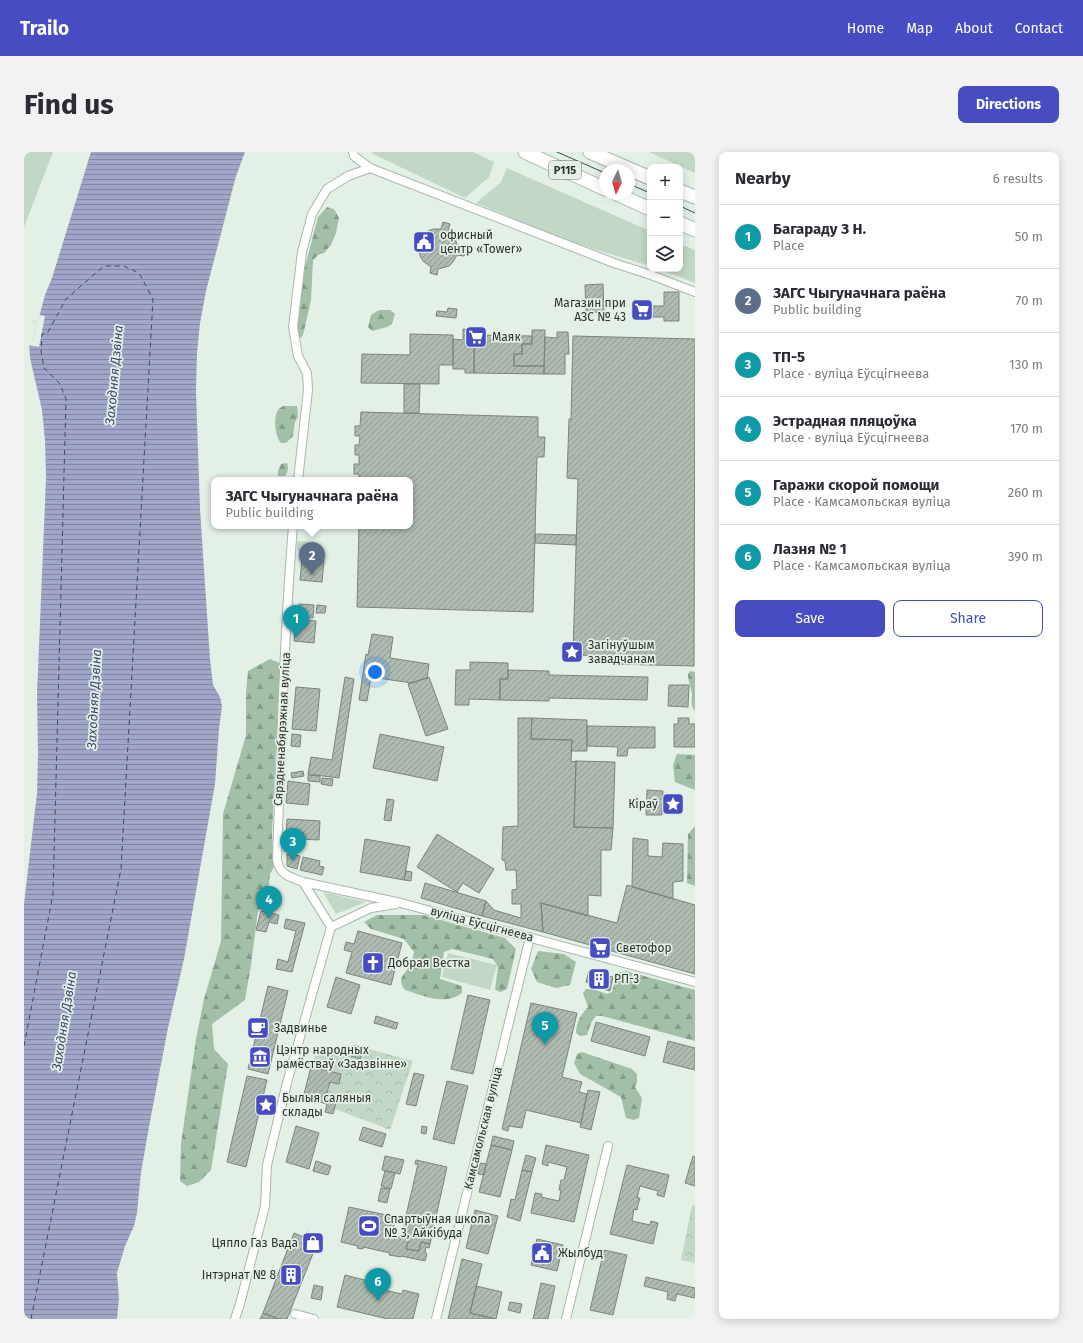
<!DOCTYPE html>
<html lang="en">
<head>
<meta charset="utf-8">
<style>
  :root { --surface:#fff; --page:#f2f2f3; --text:#2b2b33; --muted:#7c7c81; --line:#e1e1e2; --accent:#464cc1 }
  body { margin:0; font-family:"Fira Sans",sans-serif; background:var(--page); color:var(--text) }
  .controls { position:absolute; right:12px; top:12px; display:grid; overflow:hidden; border-radius:8px; box-shadow:0 2px 10px #0003 }
  .controls button { width:36px; height:36px; display:grid; place-items:center; padding:0; border:0; border-bottom:1px solid var(--line); background:var(--surface); color:var(--text); font:20px sans-serif }
  .compass { position:absolute; left:575px; top:12px; width:36px; height:36px; border-radius:50%; background:var(--surface); box-shadow:0 2px 10px #0003; rotate:185deg }
  .you { position:absolute; left:351px; top:520px; width:14px; height:14px; margin:-10px; border:3px solid #fff; border-radius:50%; background:#1a73e8; box-shadow:0 0 0 6px #1a73e833 }
  .badge { display:grid; place-items:center; width:26px; height:26px; border-radius:50%; background:var(--accent); color:#fff; font-size:13px; font-weight:700 }
  .pin { position:absolute; translate:-50% -33px; filter:drop-shadow(0 1px 2px #0008) }
  .pin::after { content:''; position:absolute; top:21px; width:14px; height:12px; background:inherit; clip-path:polygon(0 0,100% 0,50% 100%) }
  .popup { position:absolute; left:187px; top:325px; width:202px; height:52px; box-sizing:border-box; display:grid; place-content:center; border-radius:8px; background:var(--surface); filter:drop-shadow(0 1px 3px #0005); font-size:13px; white-space:nowrap; color:var(--muted) }
  .popup b { font-size:15px; color:var(--text) }
  .popup::after { content:''; position:absolute; left:50%; top:100%; margin-left:-8px; border:8px solid transparent; border-top-color:var(--surface) }
  .list { margin:0; padding:0; list-style:none }
  h2 { display:flex; justify-content:space-between; align-items:center; height:52px; margin:0; padding:0 16px; font-size:17px }
  h2 small { font-size:13px; font-weight:400; color:var(--muted) }
  .list li { display:grid; grid-template-columns:26px 1fr auto; gap:12px; align-items:center; box-sizing:border-box; height:64px; padding:0 16px; border-top:1px solid var(--line) }
  .list b { display:block; font-size:15px; white-space:nowrap }
  .list p { margin:0; font-size:13px; white-space:nowrap; color:var(--muted) }
  .list em { font-size:13px; font-style:normal; color:var(--muted) }
  .actions { display:flex; gap:8px; padding:12px 16px }
  .actions a { flex:1; padding:9px 0; border:1px solid var(--accent); border-radius:8px; text-align:center; font-size:14px; color:var(--accent) }
  .actions .main { background:var(--accent); color:#fff }
  .icon { flex:none; width:22px; height:22px; fill:none; stroke:currentColor; stroke-width:2; stroke-linecap:round; stroke-linejoin:round }
  .map { position:relative; flex:none; width:671px; height:1167px; overflow:hidden; border-radius:8px }
  header { display:flex; align-items:center; gap:24px; box-sizing:border-box; height:56px; padding:0 20px; background:var(--accent); color:#fff }
  header strong { font-size:19px }
  nav { display:flex; gap:22px; margin-inline-start:auto; font-size:14px }
  .intro { display:flex; align-items:center; justify-content:space-between; box-sizing:border-box; height:96px; padding:0 24px }
  h1 { margin:0; font-size:28px }
  .button { padding:10px 18px; border-radius:8px; background:var(--accent); color:#fff; font-size:14px; font-weight:700 }
  main { display:flex; gap:24px; padding:0 24px }
  aside { flex:1; background:var(--surface); border-radius:8px; box-shadow:0 2px 10px #0003 }
  .map>svg:first-child { display:block }
  .green { fill:#c2d8c6 }
  .forest { fill:url(#forest-firs) }
  .park { fill:url(#park-crowns) }
  .water { fill:url(#water-rules) }
  .pier { fill:#e3f0e6 }
  .lines { fill:none; stroke-linecap:round; stroke-linejoin:round }
  .ferry { stroke:#3e4674; stroke-width:1; stroke-dasharray:5 4; stroke-linecap:butt }
  .building { fill:url(#building-hatch); stroke:#7a857c }
  .street-casing { stroke:#aab6ac; stroke-width:10 }
  .primary-casing { stroke:#aab6ac; stroke-width:15 }
  .street { stroke:#fff; stroke-width:8 }
  .primary { stroke:#fff; stroke-width:13 }
  .tram { stroke:#444944; stroke-width:1 }
  .labels { text-anchor:middle; dominant-baseline:central; stroke-width:3.5; stroke-linejoin:round; paint-order:stroke }
  .shield { fill:#e3f0e6; stroke:#646b65; stroke-width:1 }
  .shield-label { font-size:11px; font-weight:bold; fill:#2e322e }
  .poi-label { font-size:12px; fill:#2e322e; stroke:#e3f0e6; text-anchor:start }
  .street-label { font-size:12px; fill:#2e322e; stroke:#e3f0e6 }
  .water-label { font-size:13px; font-style:italic; fill:#3e4674; stroke:#e3f0e6 }
</style>
</head>
<body>
<header>
<strong>Trailo</strong>
<nav><a>Home</a><a>Map</a><a>About</a><a>Contact</a></nav>
</header>
<div class="intro"><h1>Find us</h1><a class="button">Directions</a></div>
<main>
<div class="map">
<svg width="671" height="1167" viewBox="0 0 671 1167">
  <defs>
    <pattern id="forest-firs" width="22" height="20" patternUnits="userSpaceOnUse"><rect width="22" height="20" fill="#a1c0a7"/><path d="M5 1l3.5 6h-7zM16 11l3.5 6h-7z" fill="#849d88"/></pattern>
    <pattern id="park-crowns" width="20" height="18" patternUnits="userSpaceOnUse"><rect width="20" height="18" fill="#c2d8c6"/><path d="M2 6a3 3 0 1 1 6 0M12 15a3 3 0 1 1 6 0" fill="none" stroke="#a7baaa"/></pattern>
    <pattern id="water-rules" width="6" height="5" patternUnits="userSpaceOnUse"><rect width="6" height="5" fill="#9fa6c7"/><path d="M0 2.5h6" fill="none" stroke="#8288a2"/></pattern>
    <pattern id="building-hatch" width="6" height="6" patternUnits="userSpaceOnUse"><rect width="6" height="6" fill="#aebbb1"/><path d="M-1 1l2-2M0 6l6-6M5 7l2-2" fill="none" stroke="#8e9990"/></pattern>
  </defs>
  <rect width="100%" height="100%" fill="#e3f0e6"/>
  <path class="green" d="M1,0h28l-29,75v-71z
    M347,0h102l21,10 -5,15 -24,21 -92,-44z
    M625,0h46v21z
    M483,16l143,63v35l-73,-22 -101,-41 25,-21z
    M656,92l15,6v33l-36,-14h21z
    M273,389l20,2 -1,10 -19,-2z
    M299,740l43,10 -30,12z
    M424,801l49,12 -7,25 -48,-13z"/>
  <path class="forest" d="M303,55l7,2 5,9 -3,15 -5,12 -7,8 -6,2 -5,5 -2,40 -8,35 -2,3 -4,-4v-15l8,-52 13,-50z
    M355,158h11l5,4 -3,10 -5,3 -15,4 -4,-4 3,-12z
    M259,254h14l1,11 -3,5 -2,14 -7,7h-5c-6,-7 -8,-25 -3,-33 1,-1 3,-3 5,-4z
    M263,311c2,5 1,9 -2,13h-7v-5l3,-7z
    M246,507l10,4 -8,171 2,33 -4,7 -3,29 -9,8 -7,54 -6,35 -33,24 2,25 14,15 -17,106 -12,12 -12,4 -7,-5 1,-37 15,-105 8,-40 17,-58 2,-127 23,-79v-43l2,-21z
    M666,519l5,1v39c-5,-5 -3,-10 -3,-17 -1,-6 -4,-13 -4,-20z
    M653,602l18,1v35l-20,-8 -2,-17z
    M671,674v60l-8,-3 1,-49z
    M353,763h46l82,23 11,11 -9,40 -6,3 -6,-2 3,-23 -5,-8 -41,-10 -8,3 -4,27 22,7v7c-17,13 -38,3 -57,-3 -9,-13 -1,-13 5,-25 2,-4 3,-8 4,-13l-10,-13 -33,-10 -7,-7z
    M514,799l26,3 12,8 -6,23 -14,3 -19,-6 -6,-13z
    M602,819l69,19v51l-93,-25h-6l-5,7 -4,12 -6,1 -5,-3c0,-11 5,-18 12,-26l-5,-14 3,-4h7l14,5 5,-2 5,-19z
    M558,900l50,17 5,5v9l-2,4 7,11 -3,20 -5,2 -8,-2 -5,-21 -41,-23 -6,-11 3,-9z"/>
  <path class="park" d="M330,893l59,16 -23,69 -55,-21 -2,5 -8,-2 2,-8 -24,-6 14,-50 34,8z
    M668,1053l3,1v57l-14,-3z"/>
  <path class="water" d="M67,0h154l-9,24 -30,115 -6,32 -3,30 -1,38 4,118 10,150 3,26 7,12 2,9 -3,23 -4,55 -31,175 -16,69 -17,88 -10,56 -4,41 -3,13 -9,20 -8,27 2,25 -2,21h-93v-415l13,-111 1,-38 -1,-61 9,-216 -1,-37 -3,-31 -12,-52 -1,-16h4l4,-19 -5,-1 1,-2 5,1 7,-26 7,-17z"/>
  <path class="pier" d="M15,163l6,1 -6,31 -11,-2 1,-3h4l4,-19 -5,-1 1,-2 5,1z"/>
  <g class="lines">
    <path class="ferry" d="M0,894l29,-152 13,-495 -6,-15 -16,-16 -3,-17 1,-17 6,-2 18,-33 38,-33h20l15,7 14,26 -32,570 -90,450"/>
  </g>
  <path class="building" d="M419,70l7,2 -2,7 6,5 4,11 8,2 -2,7 -7,-1 -4,7 -4,4 -11,3 -1,6 -7,-2 1,-6 -8,-6 -3,-5 -1,-11 -5,-2 2,-8 6,2 6,-6 5,-2h8z
    M579,132l1,28 -18,1 -1,-28z
    M640,140h15v29h-15v-4h-15v-11h15z
    M610,148h15v20h-15z
    M424,156l9,1 -1,9 -20,-2 1,-5 10,1z
    M439,177l12,1 -1,43h-9v-4h-12v-30l10,1z
    M508,178h13l-1,36h-30v-12h8v-10h10z
    M533,180h11l1,22h-4v20h-21l1,-37 12,1z
    M386,182l43,1v30h-14v19l-78,-1 1,-29 48,1z
    M450,183l58,1v8h-10v10h-8v12h30v8l-70,-1z
    M549,184l122,3 -1,327 -82,-2v-8l-39,-1 5,-176 -11,-1 2,-59h2z
    M380,232h16l-1,29h-15z
    M337,260l177,5v20h7l-1,20h-7l-4,155 -176,-5 2,-81h51v-46h-51v-6h-5v-10h5v-9h-4v-10h4l1,-9h-5v-10h5z
    M511,382l41,1v10l-41,-2z
    M278,407l22,2 -2,21 -22,-2z
    M275,452l15,1 -1,13 -15,-1z
    M293,453l9,1 -1,7h-9z
    M272,467l20,2 -2,22 -20,-2z
    M348,482l21,3 -3,21 39,6 -2,14 -15,5 -41,-6 -4,24 -8,-1 7,-46 2,1z
    M446,510l38,1v16h-8v21l-31,-1v6h-14l1,-35h14z
    M484,518l41,1v4l99,2 -1,23 -98,-2v3l-49,-1v-21h8z
    M321,525l9,2 -15,99 -31,-4 3,-17 21,3z
    M405,525l19,52 -22,7 -18,-52z
    M645,533h20l-1,22 -20,-1z
    M272,535l24,2 -4,42 -24,-2z
    M494,566h14l-1,21 41,1 -1,22 5,-1 -2,66 39,1 -2,22h-10v46l-13,-1v21l-47,-13 2,29 -61,-16 4,-15 8,9 27,8v-14h-9v-14l5,-1 -1,-19h-10l-1,-9 -3,-1 1,-33 15,-1z
    M508,566l55,2v31h-16l1,-11 -41,-1z
    M654,566h11v6h6v23h-21v-23h4z
    M563,574l68,1v21h-27l-1,8h-10l1,-9 -31,-1z
    M268,582l9,1 -1,12 -9,-1z
    M356,582l64,13 -7,34 -64,-13z
    M552,609l39,1 -2,66 -39,-1z
    M279,619l1,5 -12,2 -1,-5z
    M284,623l12,1v6l-12,-1z
    M298,626l11,1 -1,7 -11,-2z
    M264,629l22,3 -2,21 -22,-2z
    M623,638l16,1 -1,24h-16z
    M363,647l7,1 -3,21 -7,-1z
    M263,667l33,2 -1,19 -33,-2z
    M413,682l57,35 -15,24 -16,-10 -6,9 -40,-25z
    M609,686l15,2v16l14,1 1,-14 20,1v37l-10,1v17l-41,-12z
    M341,687l45,8 -6,33 -44,-8z
    M263,702l13,2 -3,13 -10,-3z
    M279,705l17,4 -1,5 5,1 -2,8 -22,-5z
    M382,719l6,1 -1,9 -7,-1z
    M401,731l61,18 -4,15 -61,-18z
    M603,733l68,20v69l-152,-42 -2,-29 76,20z
    M237,759l18,4 -2,9 -8,-2 -3,10 -10,-2z
    M262,767l19,4 -13,49 -16,-3 2,-10 10,3 8,-31 -12,-3z
    M334,779l44,12 -11,42 -45,-12 6,-21 -8,-2 2,-8 8,2z
    M565,819l24,6 -3,14 -7,-2v-3l-17,-4z
    M312,825l24,8 -9,29 -24,-7z
    M244,834l20,5 -20,83 -20,-5z
    M444,843l22,5 -17,74 -22,-5z
    M507,851l46,10 -15,64 20,5 -3,10 8,2 -6,29 -55,-13 -4,18 -13,-2 -1,5 -6,-2z
    M352,864l22,7 -2,6 -22,-6z
    M572,870l54,15 -5,19 -54,-15z
    M644,889l27,7v22l-32,-8z
    M330,893l9,3 -3,11 -9,-3z
    M287,915l30,7 -2,10 -9,-2 -4,14 11,3 -4,15 -8,-2 2,-8 -24,-6z
    M390,921l10,2 -8,31 -10,-2z
    M223,924l20,4 -21,87 -19,-5z
    M423,929l21,5 -14,58 -21,-5z
    M564,938l12,2 -9,38 -11,-3z
    M272,974l23,7 -10,36 -23,-7z
    M398,974l5,1 -1,7 -5,-1z
    M339,975l23,7 -4,13 -23,-7z
    M469,984l21,5 -2,9 -21,-5z
    M467,993l21,5 -12,47 -21,-5z
    M522,993l43,10 -15,67 -43,-9 4,-20 7,1 -1,3 18,4 2,-11h-2l2,-10h3l3,-13 -19,-5v4l-6,-2z
    M502,1003l10,3 -4,14 -10,-2z
    M361,1004l19,4 -4,14 -18,-4z
    M669,1004l2,1v29l-10,-3z
    M392,1008l31,7 -17,77 -9,-2 -2,9 -13,-2 3,-10 -8,-2 17,-73h-3z
    M292,1009l15,5 -3,9 -15,-4z
    M456,1011l6,1 -2,11 -6,-1z
    M603,1013l42,10 -5,22 -7,-2 1,-4 -18,-5 -3,12h3l-2,7 -1,5 -3,-1 -2,12 18,4 1,-4 7,2 -5,21 -43,-10z
    M498,1018l10,2 -12,49 -13,-4 4,-18 4,1z
    M361,1019l10,2 -4,16 -10,-3z
    M357,1036l9,1 -3,14 -9,-2z
    M325,1055l47,10 -4,18 17,4 -3,10 13,2 2,-9 9,2 -1,4 -3,-1 -1,6 2,1 -2,7 -24,-5v1l-12,-2 1,-2 -27,-6v2l-6,-1 1,-2 -17,-4z
    M451,1058l23,6 -10,38 -22,-6z
    M284,1080l12,4 -33,83h-8l-16,-6 31,-80 12,5z
    M513,1087l26,6 -6,26 -26,-6z
    M580,1098l23,5 -14,60 -23,-5z
    M438,1107l20,5 -12,49 25,6h-47z
    M321,1123l31,8 -1,5 27,6 1,-4 16,4 -6,25h-25l-51,-12z
    M622,1125l49,11v10l-18,-4 -2,7 -8,-2 1,-7 -24,-6z
    M517,1131l14,3 -7,33h-15z
    M290,1133l9,2 -2,13 -10,-2z
    M452,1134l26,6 -6,27 -26,-6z
    M486,1150l12,2 -2,9 -12,-3z
    M239,1161l16,6h-19z"/>
  <g class="lines">
    <g class="street-casing">
      <path id="street" d="M329,0l1,4 16,12 244,95 37,12 44,17
        M274,328l10,-90 -1,-17 -9,-17 -5,-29 9,-75 10,-38 15,-25 21,-13 22,-8
        M269,374c-9,111 -12,222 -16,333 2,16 13,18 26,23l98,21 294,79
        M307,775l40,-19 25,-4
        M271,1162l19,5
        M211,1167l5,-15 25,-98 2,-41 20,-82 44,-156 -28,-45
        M412,1167l94,-382
        M542,1167l42,-173"/>
    </g>
    <g class="primary-casing">
      <path id="primary" d="M501,0l80,37
        M566,0l60,26
        M656,39l15,6
        M593,42l33,15
        M656,71l15,7"/>
    </g>
    <use href="#street" class="street"/>
    <use href="#primary" class="primary"/>
    <path class="tram" d="M533,0l48,21
      M605,32l21,9
      M656,54l15,7"/>
  </g>
  <defs>
    <g id="civic-square" transform="scale(1.15)"><rect x="-9" y="-9" width="18" height="18" rx="4" fill="#464cc1" stroke="#e3f0e6"/><path d="M-.6-6.5H3V-4.5H.6V-3L4-1V1h2V6H-6V1h2V-1L-.6-3ZM-1.2 2.5V6h2.4V2.5Z" fill="#fff"/></g>
    <g id="supermarket-square" transform="scale(1.15)"><rect x="-9" y="-9" width="18" height="18" rx="4" fill="#464cc1" stroke="#e3f0e6"/><path d="M-6-5.5h2.5l.6 2H6L4.5 2H-2.5L-4.4-4H-6ZM-1.5 3.2a1.3 1.3 0 1 0 .1 0ZM3 3.2a1.3 1.3 0 1 0 .1 0Z" fill="#fff"/></g>
    <g id="sight-square" transform="scale(1.15)"><rect x="-9" y="-9" width="18" height="18" rx="4" fill="#464cc1" stroke="#e3f0e6"/><path d="M0-6L1.8-2.2L6-1.7L2.9 1.2L3.7 5.4L0 3.3L-3.7 5.4L-2.9 1.2L-6-1.7L-1.8-2.2Z" fill="#fff"/></g>
    <g id="church-square" transform="scale(1.15)"><rect x="-9" y="-9" width="18" height="18" rx="4" fill="#464cc1" stroke="#e3f0e6"/><path d="M-1.2-6h2.4v3.5h3.3v2.4h-3.3V6h-2.4V-.1h-3.3v-2.4h3.3Z" fill="#fff"/></g>
    <g id="building-square" transform="scale(1.15)"><rect x="-9" y="-9" width="18" height="18" rx="4" fill="#464cc1" stroke="#e3f0e6"/><path d="M-4-6H4V6H1V3H-1V6H-4ZM-2.5-4.3h1.7v1.8h-1.7ZM.8-4.3h1.7v1.8H.8ZM-2.5-1h1.7V.8h-1.7ZM.8-1h1.7V.8H.8Z" fill="#fff"/></g>
    <g id="cafe-square" transform="scale(1.15)"><rect x="-9" y="-9" width="18" height="18" rx="4" fill="#464cc1" stroke="#e3f0e6"/><path d="M-5.5-4.5H6V0H3Q3 3.5 0 3.5H-2.5Q-5.5 3.5-5.5 0ZM3-3.2v2h1.7v-2ZM-6 4.5H4V6H-6Z" fill="#fff"/></g>
    <g id="museum-square" transform="scale(1.15)"><rect x="-9" y="-9" width="18" height="18" rx="4" fill="#464cc1" stroke="#e3f0e6"/><path d="M0-6L6-3V-2H-6V-3ZM-5-1h2V3h-2ZM-1-1h2V3h-2ZM3-1h2V3H3ZM-6 4H6V6H-6Z" fill="#fff"/></g>
    <g id="stadium-square" transform="scale(1.15)"><rect x="-9" y="-9" width="18" height="18" rx="4" fill="#464cc1" stroke="#e3f0e6"/><path d="M0-5a6.5 5 0 1 0 0 10a6.5 5 0 1 0 0-10ZM-3.5-1.8h7v3.6h-7Z" fill="#fff"/></g>
    <g id="shop-square" transform="scale(1.15)"><rect x="-9" y="-9" width="18" height="18" rx="4" fill="#464cc1" stroke="#e3f0e6"/><path d="M-5-2.5h2.3a2.7 3.5 0 0 1 5.4 0H5L5.5 6h-11ZM-1.5-2.5h3a1.5 2.3 0 0 0-3 0Z" fill="#fff"/></g>
  </defs>
  <g fill-rule="evenodd">
    <use href="#civic-square" x="400" y="90"/>
    <use href="#supermarket-square" x="618" y="158"/>
    <use href="#supermarket-square" x="452" y="185"/>
    <use href="#sight-square" x="548" y="500"/>
    <use href="#sight-square" x="649" y="652"/>
    <use href="#supermarket-square" x="576" y="796"/>
    <use href="#church-square" x="349" y="811"/>
    <use href="#building-square" x="575" y="827"/>
    <use href="#cafe-square" x="234" y="876"/>
    <use href="#museum-square" x="236" y="905"/>
    <use href="#sight-square" x="242" y="953"/>
    <use href="#stadium-square" x="345" y="1074"/>
    <use href="#shop-square" x="289" y="1091"/>
    <use href="#civic-square" x="518" y="1101"/>
    <use href="#building-square" x="267" y="1123"/>
  </g>
  <g class="labels">
    <rect class="shield" x="525" y="9" width="32" height="18" rx="3"/>
    <g class="shield-label">
      <text x="541" y="18">Р115</text>
    </g>
    <g class="poi-label">
      <text x="416" y="83">офисный<tspan x="416" dy="14">центр «Tower»</tspan></text>
      <text x="602" y="151" text-anchor="end">Магазин при<tspan x="602" dy="14">АЗС № 43</tspan></text>
      <text x="468" y="185">Маяк</text>
      <text x="564" y="493">Загінуўшым<tspan x="564" dy="14">завадчанам</tspan></text>
      <text x="634" y="652" text-anchor="end">Кіраў</text>
      <text x="592" y="796">Светофор</text>
      <text x="364" y="811">Добрая Вестка</text>
      <text x="590" y="827">РП-3</text>
      <text x="250" y="876">Задвинье</text>
      <text x="252" y="898">Цэнтр народных<tspan x="252" dy="14">рамёстваў «Задзвінне»</tspan></text>
      <text x="258" y="946">Былыя саляныя<tspan x="258" dy="14">склады</tspan></text>
      <text x="360" y="1067">Спартыўная школа<tspan x="360" dy="14">№ 3, Айкібуда</tspan></text>
      <text x="274" y="1091" text-anchor="end">Цяпло Газ Вада</text>
      <text x="534" y="1101">Жылбуд</text>
      <text x="252" y="1123" text-anchor="end">Інтэрнат № 8</text>
    </g>
    <g class="street-label">
      <text transform="translate(258 577) rotate(-87)">Сярэдненабярэжная вуліца</text>
      <text transform="translate(458 772) rotate(15)">вуліца Еўсцігнеева</text>
      <text transform="translate(459 976) rotate(-76)">Камсамольская вуліца</text>
    </g>
    <g class="water-label">
      <text transform="translate(90 223) rotate(-85)">Заходняя Дзвіна</text>
      <text transform="translate(70 547) rotate(-87)">Заходняя Дзвіна</text>
      <text transform="translate(40 869) rotate(-81)">Заходняя Дзвіна</text>
    </g>
  </g>
</svg>
<div class="controls">
<button>+</button>
<button>−</button>
<button><svg class="icon" aria-label="layers" viewBox="0 0 24 24"><path d="M12 4l9 5-9 5-9-5zM3 14l9 5 9-5"/></svg></button>
</div>
<svg class="compass" viewBox="-18 -18 36 36"><path d="M0-13l5 13h-10z" fill="#e53935"/><path d="M0 13l5-13h-10z" fill="#7c7c81"/></svg>
<div class="you"></div>
<div class="pin badge" style="left:272px;top:486px;background:#0f9aa8">1</div>
<div class="pin badge" style="left:288px;top:423px;background:#5c6f8a">2</div>
<div class="popup"><b>ЗАГС Чыгуначнага раёна</b>Public building</div>
<div class="pin badge" style="left:269px;top:709px;background:#0f9aa8">3</div>
<div class="pin badge" style="left:245px;top:767px;background:#0f9aa8">4</div>
<div class="pin badge" style="left:521px;top:893px;background:#0f9aa8">5</div>
<div class="pin badge" style="left:354px;top:1149px;background:#0f9aa8">6</div>
</div>
<aside>
<h2>Nearby<small>6 results</small></h2>
<ul class="list">
<li><span class="badge" style="background:#0f9aa8">1</span><div><b>Багараду З Н.</b><p>Place</p></div><em>50 m</em></li>
<li><span class="badge" style="background:#5c6f8a">2</span><div><b>ЗАГС Чыгуначнага раёна</b><p>Public building</p></div><em>70 m</em></li>
<li><span class="badge" style="background:#0f9aa8">3</span><div><b>ТП-5</b><p>Place · вуліца Еўсцігнеева</p></div><em>130 m</em></li>
<li><span class="badge" style="background:#0f9aa8">4</span><div><b>Эстрадная пляцоўка</b><p>Place · вуліца Еўсцігнеева</p></div><em>170 m</em></li>
<li><span class="badge" style="background:#0f9aa8">5</span><div><b>Гаражи скорой помощи</b><p>Place · Камсамольская вуліца</p></div><em>260 m</em></li>
<li><span class="badge" style="background:#0f9aa8">6</span><div><b>Лазня № 1</b><p>Place · Камсамольская вуліца</p></div><em>390 m</em></li>
</ul>
<div class="actions"><a class="main">Save</a><a>Share</a></div>
</aside>
</main>
</body>
</html>
